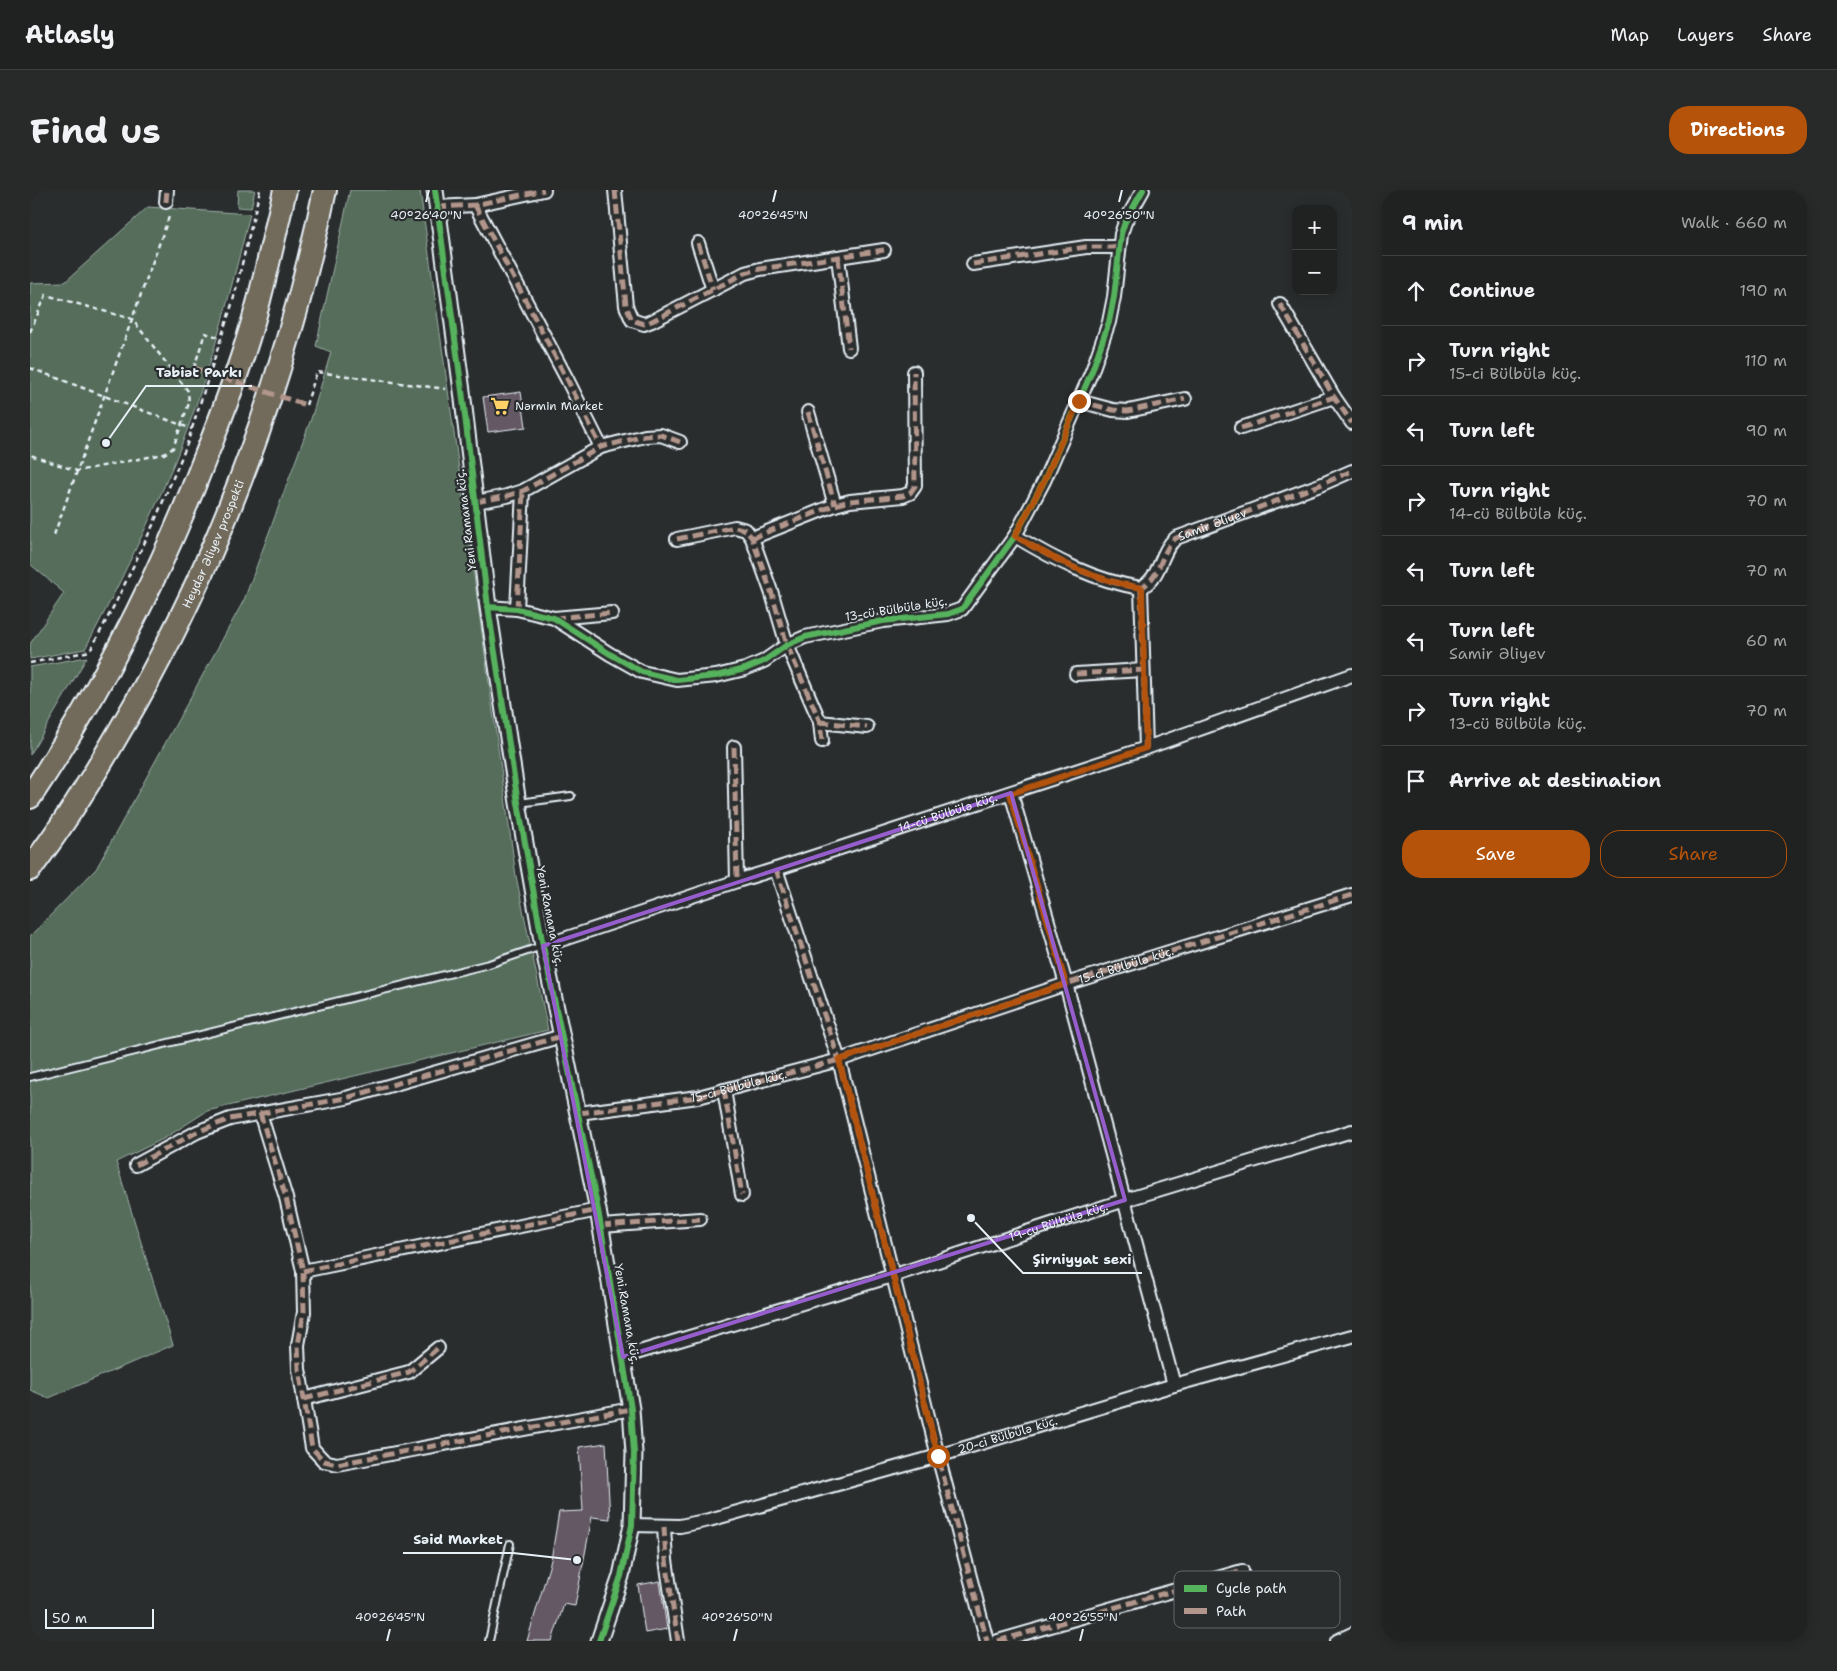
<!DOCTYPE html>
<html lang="en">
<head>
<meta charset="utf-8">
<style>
  :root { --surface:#202222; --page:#282a2a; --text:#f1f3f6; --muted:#a2a4a5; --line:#3d3f40; --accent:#b45309 }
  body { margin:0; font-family:"Shantell Sans",sans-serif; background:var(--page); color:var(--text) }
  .controls { position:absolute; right:15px; top:15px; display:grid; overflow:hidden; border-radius:10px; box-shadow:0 2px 12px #0003 }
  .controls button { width:45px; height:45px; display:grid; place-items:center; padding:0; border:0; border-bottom:1px solid var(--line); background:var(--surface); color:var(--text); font:25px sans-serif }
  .scale { position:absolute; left:15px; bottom:12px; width:109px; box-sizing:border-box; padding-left:5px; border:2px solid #e8f1f8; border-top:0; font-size:14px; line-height:18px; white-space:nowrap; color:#e8f1f8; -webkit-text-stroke:4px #2a2d2e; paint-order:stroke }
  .stop { position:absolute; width:15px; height:15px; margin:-11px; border:4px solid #b45309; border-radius:50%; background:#fff }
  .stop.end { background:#b45309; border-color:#fff; box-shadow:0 1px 5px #0008 }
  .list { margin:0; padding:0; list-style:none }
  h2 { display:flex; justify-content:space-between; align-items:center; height:65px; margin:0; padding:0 20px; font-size:21px }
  h2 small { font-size:16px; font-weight:400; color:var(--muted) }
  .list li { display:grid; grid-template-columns:32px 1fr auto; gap:15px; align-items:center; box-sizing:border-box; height:70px; padding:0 20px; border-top:1px solid var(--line) }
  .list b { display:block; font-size:19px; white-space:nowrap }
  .list p { margin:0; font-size:16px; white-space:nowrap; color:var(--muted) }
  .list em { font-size:16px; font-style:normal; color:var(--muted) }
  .actions { display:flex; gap:10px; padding:15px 20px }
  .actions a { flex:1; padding:11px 0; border:1px solid var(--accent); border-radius:20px; text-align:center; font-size:18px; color:var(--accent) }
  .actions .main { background:var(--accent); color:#fff }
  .icon { flex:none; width:28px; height:28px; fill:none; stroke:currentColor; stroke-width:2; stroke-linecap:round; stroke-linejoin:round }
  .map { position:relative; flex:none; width:1322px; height:1451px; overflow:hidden; border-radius:20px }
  header { display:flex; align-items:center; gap:30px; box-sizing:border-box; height:70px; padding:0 25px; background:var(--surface); border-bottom:1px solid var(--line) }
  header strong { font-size:24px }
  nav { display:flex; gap:28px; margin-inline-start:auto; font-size:18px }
  .intro { display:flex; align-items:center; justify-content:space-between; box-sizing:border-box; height:120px; padding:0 30px }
  h1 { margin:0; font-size:35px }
  .button { padding:12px 22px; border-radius:20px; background:var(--accent); color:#fff; font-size:18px; font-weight:700 }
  main { display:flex; gap:30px; padding:0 30px }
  aside { flex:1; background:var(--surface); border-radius:20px; box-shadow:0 2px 12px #0003 }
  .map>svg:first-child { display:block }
  .green { fill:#546d5a; stroke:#9eafa9 }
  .building { fill:#655865; stroke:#e8f1f8 }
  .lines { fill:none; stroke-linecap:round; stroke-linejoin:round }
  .service-casing { stroke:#e8f1f8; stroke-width:10 }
  .minor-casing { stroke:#e8f1f8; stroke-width:16 }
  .tertiary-casing { stroke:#e8f1f8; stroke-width:19 }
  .motorway-casing { stroke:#e8f1f8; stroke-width:26 }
  .path { stroke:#e8f1f8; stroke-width:2.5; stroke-dasharray:5 4; stroke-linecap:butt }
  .service { stroke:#2a2d2e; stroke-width:6 }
  .minor { stroke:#2a2d2e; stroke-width:12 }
  .tertiary { stroke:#2a2d2e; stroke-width:15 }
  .motorway { stroke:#726b5a; stroke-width:22 }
  .quiet { stroke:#b2968c; stroke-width:5; stroke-dasharray:10 5; stroke-linecap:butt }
  .cycleway-casing { stroke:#2a2d2e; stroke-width:9 }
  .cycleway { stroke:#56b35d; stroke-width:6 }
  .route { stroke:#b45309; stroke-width:6 }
  .marked { fill:none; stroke:#965dcd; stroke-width:4; stroke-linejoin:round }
  .ticks { fill:none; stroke:#e8f1f8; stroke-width:2 }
  .labels { text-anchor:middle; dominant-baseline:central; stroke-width:4.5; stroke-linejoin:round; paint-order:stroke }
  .poi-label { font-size:12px; fill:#e8f1f8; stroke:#2a2d2e; text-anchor:start }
  .street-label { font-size:12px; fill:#e8f1f8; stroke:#2a2d2e }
  .key { fill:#2a2d2e; stroke:#63686b; stroke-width:1 }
  .key-label { font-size:14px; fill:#e8f1f8 }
  .ticks-label { font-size:12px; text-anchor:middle; fill:#e8f1f8; stroke:#2a2d2e; stroke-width:4.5; stroke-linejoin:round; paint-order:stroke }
  .leader { fill:none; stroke:#e8f1f8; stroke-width:2 }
  .callout-dot { fill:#e8f1f8; stroke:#2a2d2e; stroke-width:2 }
  .callout-label { font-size:14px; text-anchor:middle; font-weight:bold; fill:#e8f1f8; stroke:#2a2d2e; stroke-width:4.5; stroke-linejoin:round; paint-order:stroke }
</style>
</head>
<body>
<header>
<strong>Atlasly</strong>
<nav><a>Map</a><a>Layers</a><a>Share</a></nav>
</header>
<div class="intro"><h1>Find us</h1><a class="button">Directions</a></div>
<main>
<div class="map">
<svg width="1322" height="1451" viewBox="0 0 1322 1451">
  <rect width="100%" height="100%" fill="#2a2d2e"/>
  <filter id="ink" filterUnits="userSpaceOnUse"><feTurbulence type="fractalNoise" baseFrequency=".02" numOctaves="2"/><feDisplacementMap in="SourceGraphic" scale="10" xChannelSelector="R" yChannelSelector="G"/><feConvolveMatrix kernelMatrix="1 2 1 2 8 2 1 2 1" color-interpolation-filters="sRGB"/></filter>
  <g filter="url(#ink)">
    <path class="green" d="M208,0h17l-4,18 -14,-1z
      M320,0h70l96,686 32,154 -341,81 -42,27 -49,24 57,183 -124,53 -19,-8v-454l66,-67 148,-269 67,-181 20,-67 -15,-6z
      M118,17l102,7c-21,83 -42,167 -75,247 -27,64 -57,127 -90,188l-55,10v-15l34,-51 -34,-29v-281l35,-1z
      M57,467l-57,98v-88z"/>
    <path class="building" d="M491,202l5,35 -38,5 -5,-35z
      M576,1253l4,76 -18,-2 -17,89 -11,-2 -12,37h-25l24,-81 8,-48 24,-1 -4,-64z
      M630,1391l7,48 -22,4 -7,-48z"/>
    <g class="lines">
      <g class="service-casing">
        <path id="service" d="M489,613l52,-7
          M0,887l459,-113 53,-18
          M459,1451l21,-97"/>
      </g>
      <g class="minor-casing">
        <g id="minor">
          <path d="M585,0l11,116 6,14 12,4 8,-3 93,-48 15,-4 124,-19"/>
          <path d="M136,12l1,-12"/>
          <path d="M445,15l92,174 34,68"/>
          <path d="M407,17l38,-2 69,-15"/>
          <path d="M668,53l15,47"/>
          <path d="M808,67l11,91"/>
          <path d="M943,74l113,-17h33"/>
          <path d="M1250,114l54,93 18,26"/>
          <path d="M1049,211l34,9 15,1 57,-12"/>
          <path d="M778,222l27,93"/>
          <path d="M1211,238l93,-31"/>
          <path d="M446,312l31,-6 16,-5 78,-44 44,-11 16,-1 19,7"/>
          <path id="s1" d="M985,346c40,24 80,45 126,52 22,-13 18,-36 35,-50l144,-53 32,-14"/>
          <path d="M722,348l83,-33 15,-4 53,-5 7,-3 5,-7 -1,-114"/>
          <path d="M647,349l58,-12 11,3 6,8 20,56 15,51 33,77 2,19"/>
          <path d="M1111,398l5,160"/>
          <path d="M458,417l29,2 37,9 56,36 32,18 35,8 39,-4 29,-7 19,-8 23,-16 18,-8 78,-16 65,-7 14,-5 53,-73 29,-55 48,-110 17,-49 5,-25 7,-63 4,-12 18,-32"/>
          <path d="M487,419l6,-118"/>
          <path d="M524,428l58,-5"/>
          <path d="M1046,484l67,-4"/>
          <path d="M790,532l47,5"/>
          <path d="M704,557l3,134"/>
          <path d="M981,603l55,191 108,401"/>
          <path d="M746,679l63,191 99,396 49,185"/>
          <path id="s2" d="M513,756l194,-65 39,-12 370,-121 206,-73"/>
          <path d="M694,900l18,105"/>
          <path d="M230,923l26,85 17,73 1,41 -6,33 1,24 13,79 12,13 13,3 294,-55"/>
          <path d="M549,923l119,-16 141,-37 227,-76 286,-89"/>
          <path d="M106,975l61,-33 33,-13 116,-21 216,-62"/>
          <path d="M571,1036l99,-7"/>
          <path d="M273,1081l295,-61"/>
          <path id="s3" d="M593,1167l269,-81 233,-76 227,-69"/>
          <path d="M274,1209l105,-27 29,-24"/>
          <path id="s4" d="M602,1335l48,1 29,-6 229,-64 236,-71 178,-49"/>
          <path d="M634,1337l2,33 12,81"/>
          <path d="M968,1451l244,-70"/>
          <path d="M1307,1451l15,-7"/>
        </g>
      </g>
      <g class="tertiary-casing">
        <path id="tertiary" d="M405,0l27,201 26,216 30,196 25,143 55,264 33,199 3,44 -2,72 -11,51 -22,65"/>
      </g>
      <g class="motorway-casing">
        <g id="motorway">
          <path d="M0,607c71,-106 129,-220 175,-339 20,-50 39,-102 53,-154 10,-38 18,-76 27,-114"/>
          <path id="s5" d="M0,679c33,-43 62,-90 89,-137 100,-169 166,-350 206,-542"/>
        </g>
      </g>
      <path class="path" d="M0,142l16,-37 86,24 56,72 1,12 -16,45 -9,6 -87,17 -47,-16
        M0,178l162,61
        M164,178l11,-35 17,5
        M276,215l11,-33 129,17
        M24,345l116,-321
        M0,473l60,-12 27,-51 36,-75 33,-78 47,-146 27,-111"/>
      <use href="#service" class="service"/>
      <use href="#minor" class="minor"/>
      <use href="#tertiary" class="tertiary"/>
      <use href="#motorway" class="motorway"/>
      <g class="quiet">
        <path d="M585,0l11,116 6,14 12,4 8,-3 93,-48 15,-4 124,-19"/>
        <path d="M136,12l1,-12"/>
        <path d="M445,15l92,174 34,68"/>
        <path d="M407,17l38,-2 69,-15"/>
        <path d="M668,53l15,47"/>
        <path d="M808,67l11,91"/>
        <path d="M943,74l113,-17h33"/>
        <path d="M1250,114l54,93 18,26"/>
        <path d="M164,178l112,37"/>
        <path d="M1049,211l34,9 15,1 57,-12"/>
        <path d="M778,222l27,93"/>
        <path d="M1211,238l93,-31"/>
        <path d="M446,312l31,-6 16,-5 78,-44 44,-11 16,-1 19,7"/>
        <path d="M985,346c40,24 80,45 126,52 22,-13 18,-36 35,-50l144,-53 32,-14"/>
        <path d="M722,348l83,-33 15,-4 53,-5 7,-3 5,-7 -1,-114"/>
        <path d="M647,349l58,-12 11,3 6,8 20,56 15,51 33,77 2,19"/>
        <path d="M1111,398l5,160"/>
        <path d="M487,419l6,-118"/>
        <path d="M524,428l58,-5"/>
        <path d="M1046,484l67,-4"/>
        <path d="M790,532l47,5"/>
        <path d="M704,557l3,134"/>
        <path d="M746,679l63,191 99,396 49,185"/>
        <path d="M694,900l18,105"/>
        <path d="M230,923l26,85 17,73 1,41 -6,33 1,24 13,79 12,13 13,3 294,-55"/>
        <path id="s6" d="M549,923l119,-16 141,-37 227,-76 286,-89"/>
        <path d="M106,975l61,-33 33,-13 116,-21 216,-62"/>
        <path d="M571,1036l99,-7"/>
        <path d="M273,1081l295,-61"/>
        <path d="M274,1209l105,-27 29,-24"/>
        <path d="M634,1337l2,33 12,81"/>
        <path d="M968,1451l244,-70"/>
      </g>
      <g class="cycleway-casing">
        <path id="cycleway" d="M405,0l27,201 26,216 30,196 25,143 55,264 33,199 3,44 -2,72 -11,51 -22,65
          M458,417l29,2 37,9 56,36 32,18 35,8 39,-4 29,-7 19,-8 23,-16 18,-8 78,-16 65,-7 14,-5 53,-73 29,-55 48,-110 17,-49 5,-25 7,-63 4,-12 18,-32"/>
      </g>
      <use href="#cycleway" class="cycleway"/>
    </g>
  </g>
  <g class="lines" filter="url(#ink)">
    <path class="route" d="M908,1266l-99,-396 227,-76 -56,-190 136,-46 -4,-160c-47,-7 -87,-28 -127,-52l29,-55 35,-80"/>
  </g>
  <path class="marked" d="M981,603l114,407 -502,157 -80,-411z"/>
  <path class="ticks" d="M396,12l3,-12M743,12l3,-12M1089,12l3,-12M357,1451l3,-12M704,1451l3,-12M1050,1451l3,-12"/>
  <defs>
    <g id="supermarket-bare" transform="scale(1.5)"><path d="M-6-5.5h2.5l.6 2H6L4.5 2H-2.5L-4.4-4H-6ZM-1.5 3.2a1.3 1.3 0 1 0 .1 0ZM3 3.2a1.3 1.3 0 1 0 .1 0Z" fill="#ffd166" stroke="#2a2d2e" stroke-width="2.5" paint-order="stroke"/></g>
  </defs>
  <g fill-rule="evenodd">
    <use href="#supermarket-bare" x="470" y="216"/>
  </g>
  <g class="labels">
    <g class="poi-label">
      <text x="485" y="216">Nərmin Market</text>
    </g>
    <g class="street-label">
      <text transform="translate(436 330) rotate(-97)">Yeni Ramana küç.</text>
      <text stroke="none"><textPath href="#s1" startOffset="238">Samir Əliyev</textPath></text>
      <text stroke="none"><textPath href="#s5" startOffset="374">Heydər Əliyev prospekti</textPath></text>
      <text transform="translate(866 419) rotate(-9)">13-cü Bülbülə küç.</text>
      <text stroke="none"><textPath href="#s2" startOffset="426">14-cü Bülbülə küç.</textPath></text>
      <text transform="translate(520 726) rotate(79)">Yeni Ramana küç.</text>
      <text stroke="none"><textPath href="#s6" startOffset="568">15-ci Bülbülə küç.</textPath></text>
      <text stroke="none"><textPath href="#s6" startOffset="162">15-ci Bülbülə küç.</textPath></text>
      <text stroke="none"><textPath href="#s3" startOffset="456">19-cu Bülbülə küç.</textPath></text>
      <text transform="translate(597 1124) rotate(80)">Yeni Ramana küç.</text>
      <text stroke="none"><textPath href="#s4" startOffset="388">20-ci Bülbülə küç.</textPath></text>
    </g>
  </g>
  <rect x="1144" y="1381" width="166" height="57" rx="8" class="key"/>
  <rect x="1154" y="1395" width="23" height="7" fill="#56b35d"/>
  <rect x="1154" y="1418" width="23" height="6" fill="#b2968c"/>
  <g class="key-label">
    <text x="1186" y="1403">Cycle path</text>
    <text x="1186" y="1426">Path</text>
  </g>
  <g class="ticks-label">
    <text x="396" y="29">40°26'40"N</text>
    <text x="743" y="29">40°26'45"N</text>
    <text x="1089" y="29">40°26'50"N</text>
    <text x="360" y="1431">40°26'45"N</text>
    <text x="707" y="1431">40°26'50"N</text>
    <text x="1053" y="1431">40°26'55"N</text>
  </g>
  <path class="leader" d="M76 253L116 196H222M941 1028L993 1083H1112M547 1370L483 1363H373"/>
  <g class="callout-dot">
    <circle cx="76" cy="253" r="5"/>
    <circle cx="941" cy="1028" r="5"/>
    <circle cx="547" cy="1370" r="5"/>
  </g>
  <g class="callout-label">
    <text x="169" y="187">Təbiət Parkı</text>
    <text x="1052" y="1074">Şirniyyat sexi</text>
    <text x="428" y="1354">Səid Market</text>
  </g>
</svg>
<div class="controls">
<button>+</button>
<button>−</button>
</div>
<div class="scale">50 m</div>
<div class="stop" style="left:908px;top:1266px"></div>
<div class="stop end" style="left:1049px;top:211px"></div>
</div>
<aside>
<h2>9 min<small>Walk · 660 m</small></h2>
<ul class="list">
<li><svg class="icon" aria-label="ahead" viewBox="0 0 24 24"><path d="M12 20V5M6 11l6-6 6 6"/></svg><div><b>Continue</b></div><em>190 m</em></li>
<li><svg class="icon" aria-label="right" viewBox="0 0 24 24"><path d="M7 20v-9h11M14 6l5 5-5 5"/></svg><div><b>Turn right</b><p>15-ci Bülbülə küç.</p></div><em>110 m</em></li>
<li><svg class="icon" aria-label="left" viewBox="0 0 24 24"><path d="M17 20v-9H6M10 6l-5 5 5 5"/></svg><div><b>Turn left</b></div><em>90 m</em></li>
<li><svg class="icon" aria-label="right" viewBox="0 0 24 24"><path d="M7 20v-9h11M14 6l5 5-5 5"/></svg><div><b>Turn right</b><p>14-cü Bülbülə küç.</p></div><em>70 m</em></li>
<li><svg class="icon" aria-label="left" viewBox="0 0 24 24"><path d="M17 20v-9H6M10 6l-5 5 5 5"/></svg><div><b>Turn left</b></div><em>70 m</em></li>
<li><svg class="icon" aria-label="left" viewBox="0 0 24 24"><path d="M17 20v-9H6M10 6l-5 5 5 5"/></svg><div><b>Turn left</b><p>Samir Əliyev</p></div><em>60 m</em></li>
<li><svg class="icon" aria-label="right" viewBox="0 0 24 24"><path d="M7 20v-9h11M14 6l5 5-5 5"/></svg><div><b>Turn right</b><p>13-cü Bülbülə küç.</p></div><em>70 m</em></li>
<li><svg class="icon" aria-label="arrive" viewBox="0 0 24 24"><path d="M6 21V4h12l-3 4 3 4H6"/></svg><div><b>Arrive at destination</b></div></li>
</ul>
<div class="actions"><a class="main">Save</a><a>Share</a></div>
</aside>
</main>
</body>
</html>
